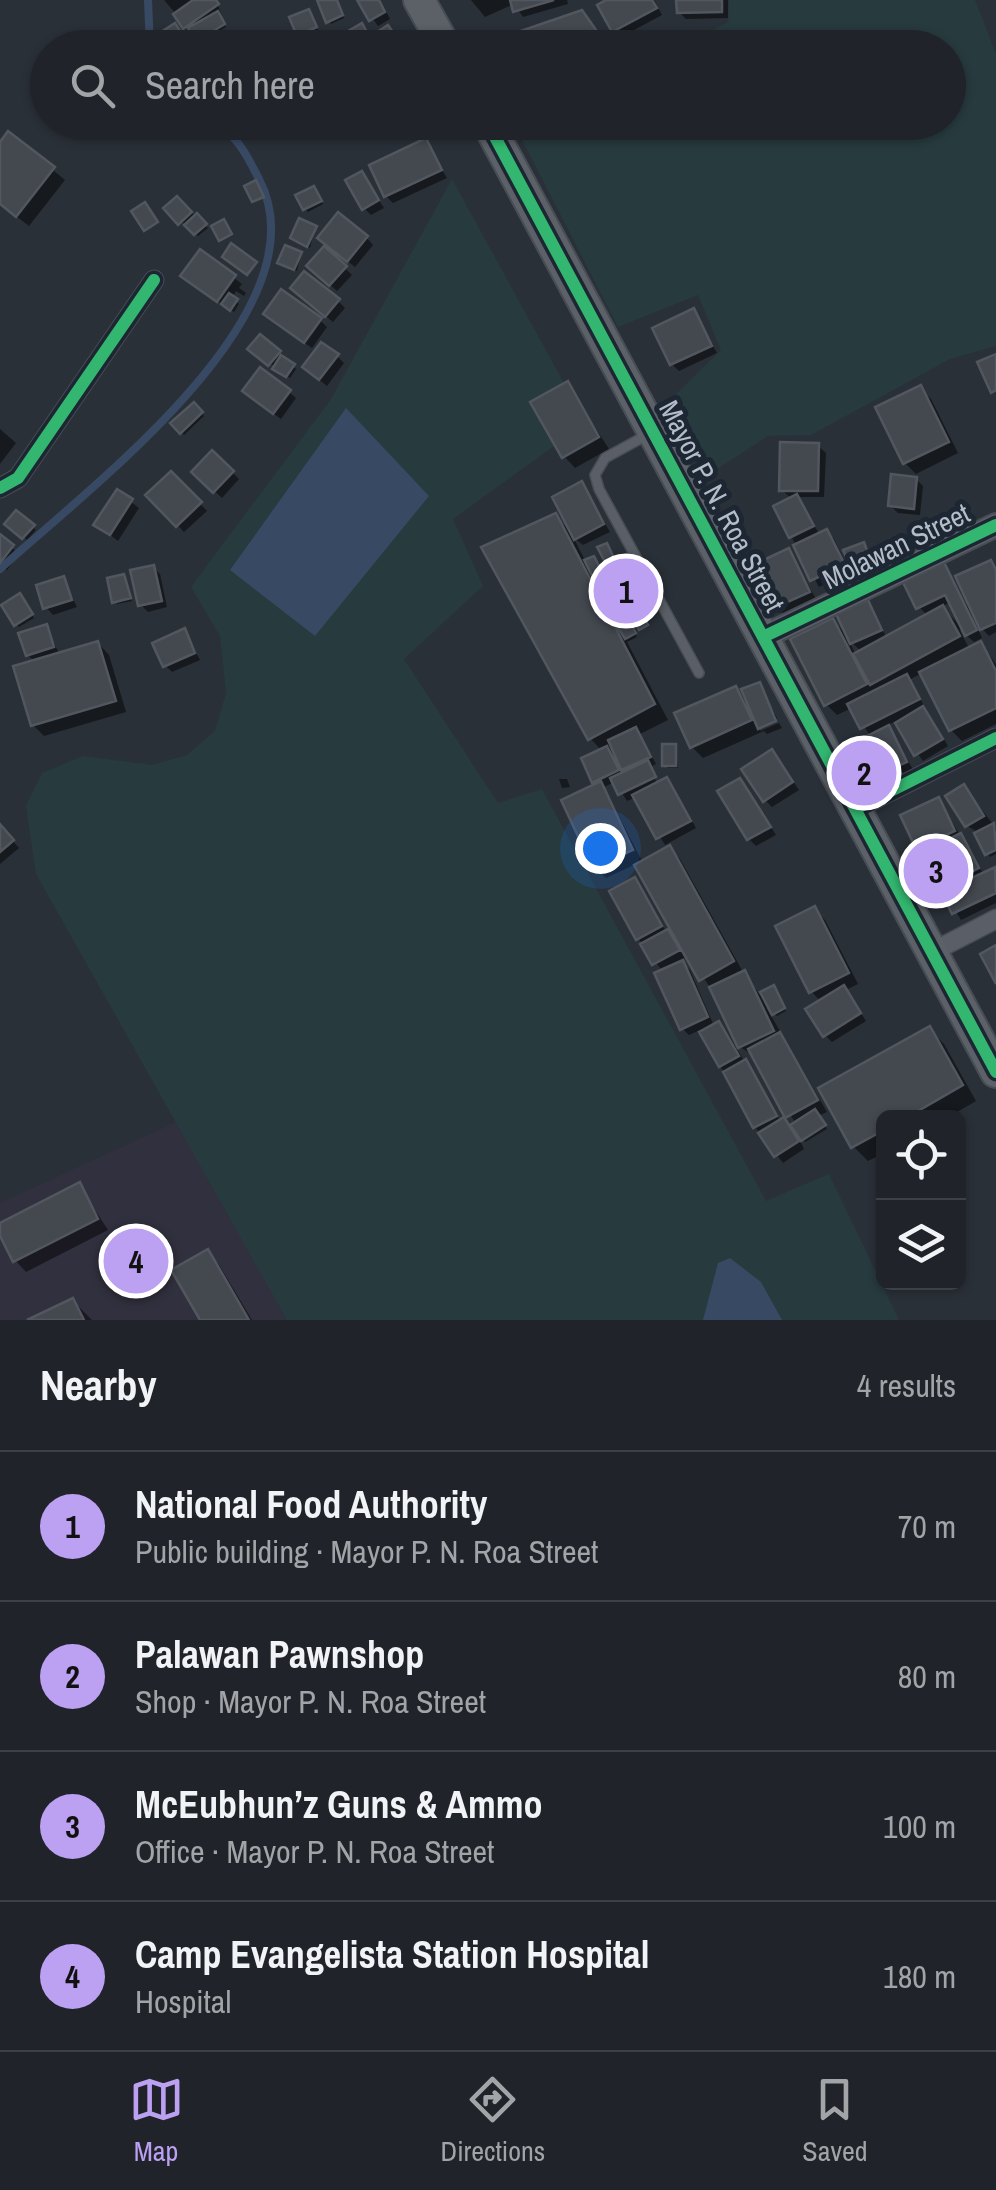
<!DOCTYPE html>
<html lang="en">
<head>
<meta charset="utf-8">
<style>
  :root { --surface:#20242a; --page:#282c32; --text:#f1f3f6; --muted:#a2a4a8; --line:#3d4147; --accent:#bca0f2 }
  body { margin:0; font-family:"Archivo Narrow",sans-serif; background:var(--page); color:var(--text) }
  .controls { position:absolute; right:30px; bottom:30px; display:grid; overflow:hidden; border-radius:15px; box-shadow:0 2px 8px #0004 }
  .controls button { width:90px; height:90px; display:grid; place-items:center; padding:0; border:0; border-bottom:2px solid var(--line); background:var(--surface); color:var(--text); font:50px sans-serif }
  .you { position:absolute; left:600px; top:848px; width:35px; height:35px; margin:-25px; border:8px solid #fff; border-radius:50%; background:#1a73e8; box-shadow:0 0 0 15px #1a73e833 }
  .badge { display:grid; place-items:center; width:65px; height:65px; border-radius:50%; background:var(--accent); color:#111; font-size:32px; font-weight:700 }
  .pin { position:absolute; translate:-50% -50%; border:5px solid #fff; box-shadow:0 2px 10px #0006 }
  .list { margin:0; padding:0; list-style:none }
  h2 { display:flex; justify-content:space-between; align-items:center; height:130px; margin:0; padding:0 40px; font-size:42px }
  h2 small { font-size:32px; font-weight:400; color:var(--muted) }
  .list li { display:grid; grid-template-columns:65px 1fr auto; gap:30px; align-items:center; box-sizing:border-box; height:150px; padding:0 40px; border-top:2px solid var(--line) }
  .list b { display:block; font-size:38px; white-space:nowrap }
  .list p { margin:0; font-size:32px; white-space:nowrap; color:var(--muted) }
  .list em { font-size:32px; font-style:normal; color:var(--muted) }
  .icon { flex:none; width:55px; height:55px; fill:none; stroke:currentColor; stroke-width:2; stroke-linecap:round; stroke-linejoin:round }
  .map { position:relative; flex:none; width:996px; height:1320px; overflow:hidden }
  .search { position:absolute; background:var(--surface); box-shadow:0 2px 8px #0004; left:30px; right:30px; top:30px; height:110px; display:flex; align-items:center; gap:25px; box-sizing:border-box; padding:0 35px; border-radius:55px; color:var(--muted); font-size:38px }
  .sheet { height:730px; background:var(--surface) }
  nav { display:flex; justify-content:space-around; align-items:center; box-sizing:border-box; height:140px; border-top:2px solid var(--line); background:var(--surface); font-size:28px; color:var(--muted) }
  nav a { display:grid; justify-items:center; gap:5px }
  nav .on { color:var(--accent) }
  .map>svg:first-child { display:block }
  .medical { fill:#31303e }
  .green { fill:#273a3e }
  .water { fill:#384963 }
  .shadow { fill:#0007; fill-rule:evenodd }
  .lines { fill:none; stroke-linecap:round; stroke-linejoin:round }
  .stream { stroke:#384963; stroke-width:8 }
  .building { fill:#444950; stroke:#52575f; stroke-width:2.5 }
  .service-casing { stroke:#484c53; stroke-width:12 }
  .minor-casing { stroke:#484c53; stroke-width:21 }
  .tertiary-casing { stroke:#484c53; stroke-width:26 }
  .primary-casing { stroke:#484c55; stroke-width:34 }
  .service { stroke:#5a5e66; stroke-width:9 }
  .minor { stroke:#5a5e66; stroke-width:18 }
  .tertiary { stroke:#5a5e66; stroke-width:22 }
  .primary { stroke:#5c6168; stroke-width:30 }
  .cycleway-casing { stroke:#1d2633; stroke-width:19 }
  .cycleway { stroke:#33b770; stroke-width:12 }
  .labels { text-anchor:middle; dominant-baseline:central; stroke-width:10; stroke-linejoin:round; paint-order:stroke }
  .street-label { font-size:28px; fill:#b4bcc9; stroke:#1d2633 }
</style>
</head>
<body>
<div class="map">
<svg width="996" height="1320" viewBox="0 0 996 1320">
  <rect width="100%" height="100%" fill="#2a3038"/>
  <path class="medical" d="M202,1110l98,210h-300v-117z"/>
  <path class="green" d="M729,0h246l21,54v292l-46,13 -139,76 -43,1 -60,39 -39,-74 52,-51 -23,-55 -80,32 -102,-199 12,-6h420v-74l-267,-1 47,-25z
    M452,179l134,244 -133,96 30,67 -79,73 94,144 44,-14 224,412 63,-27 70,146h-612l-251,-446 -10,-68 16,-33 41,-17 69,9 35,-10 28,-24 11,-38 -6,-57 -29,-49 140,-188z"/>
  <path class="water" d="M346,408l83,88 -114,140 -85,-66z
    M730,1258l31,24 21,38h-79l15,-57z"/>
  <path class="shadow" d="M164,0h52l10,27 -26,15z
    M319,0h18l7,18 -13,6z
    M360,0h20l10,19 -12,7z
    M471,0h96l1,4 -45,13 -9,-13 -29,13z
    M612,0h42l8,15 -41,22 -7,-7z
    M679,0h49v18l-42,1 -7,-7z
    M309,12l9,18 -16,7 -3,-3z
    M581,13l28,35h-130z
    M177,29l12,19h-24l-7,-11z
    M288,42l3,6h-21z
    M362,122h20l-13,8z
    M9,134l56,46 -36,46 -29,-22v-58z
    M425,141l22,37 -54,25 -7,-7z
    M362,174l22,34 -13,7 -7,-7z
    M316,191l7,13 -15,8 -3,-3z
    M177,199l31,29 -10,8 -31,-28z
    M315,228l-5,20 -15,-7z
    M367,238l6,7 -18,22 -28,-22z
    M200,252l42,32 -3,4 7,5 -2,3 -8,-5 -4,7 7,6 -5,8 -44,-30z
    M301,254l-4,17 -14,-6z
    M310,266l35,2 7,7 -15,16z
    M300,295l38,6 7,7 -12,14z
    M694,311l23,42 -38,18 -7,-7z
    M320,320l7,7 -15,21 -39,-27z
    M251,349l28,4 17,16 -6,9z
    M337,356l7,7 -17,23 -15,-12z
    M567,384l42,65 -34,19 -11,-12z
    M920,388l11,11 27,54 -42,21 -11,-11z
    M289,392l7,6 -15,21 -29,-21z
    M194,405l10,11 -20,19 -10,-11z
    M0,429l16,14 -16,21z
    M818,446l8,7 -2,44h-27l23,38 7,-3 7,7 16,33 -31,15 -28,-51 1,-37 -10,-9z
    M212,453l27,26 -17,19 -28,-26z
    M171,474l36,37 -23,21 -35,-37z
    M916,479l7,7 -3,29 -22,-2 -8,-8z
    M582,484l28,48 -27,13 -10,-8 13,25h10l10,19 -8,3 16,33 11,-2 12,22 -10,5 41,78 -28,14 16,30 -7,4 11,21 6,-9 7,7 23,41 -31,17 -29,-48 -9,4 -12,-19 -11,5 39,76 26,-15 11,11 63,113 17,23 14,-7 12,23 -9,5 -11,-9 61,105 -9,4 9,13 -22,13 -8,-8 7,15 -21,14 -28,-36 -55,-97 -11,5 -7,-7 -19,-56 -25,-34 -4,-58 33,53 13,12 -44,-81 -30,14 -11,-11 3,-81 -4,-4 8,-31 -12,-13 -35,-222 17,17zM688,956l24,34 28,57 14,9 42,68 -5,4 -10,-6 -55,-91 -7,-7 -5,2 -24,-56 -10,-9z
    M118,492l21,16 -21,33 -22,-17z
    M16,513l20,17 -9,10 -19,-17z
    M0,538l19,16 -12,16 -7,-3z
    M863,545l8,16 -16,7 -3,-3z
    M789,551l27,48 -33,15 -26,-48z
    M940,559l27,47 23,-43 6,5v64l-7,4 -14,-15 7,17 -8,4 -15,-13 11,21 11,-6 15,20v60l-34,17 -11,-11 -29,-57 -13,7 39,66 -25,15 -27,-40 -10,5 27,43 -27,13 -23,-40 8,-5 -19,-29 -15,7 -11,-11 7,-83 16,16 18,-34 20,35 41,-22 -9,-9zM951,602l12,26 -22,-21zM848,639l14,13 -6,3z
    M153,567l7,7 7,33 -19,5 -8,-8z
    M124,577l8,24 -15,3 -2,-3z
    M63,579l14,28 -24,8 -7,-8z
    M22,599l12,19 -15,9 -3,-3z
    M46,627l14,28 38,-12 11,12 17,57 -82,24 -11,-11 2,-63 -7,-7z
    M184,631l16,29 -28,12 -7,-7z
    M759,685l18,33 -17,7v6l19,-8 3,5 -15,6 -3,-3 -61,27 -11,-11 44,-58 14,14z
    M675,746l3,22h-10l-3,-3z
    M778,759l21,31 -27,17 -7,-7z
    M559,779h8l3,8 -8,1z
    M964,787l32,41v26l-6,3 -14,-26 -9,-5z
    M747,789l29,46 -20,11 -7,-7z
    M939,800l45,75 12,-4v32l-35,17 -43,-72z
    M0,826l19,22 -19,16z
    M814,909l11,11 33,64 -12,6 20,31 -34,21 -7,-7 -4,-33 -10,-11z
    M929,1029l15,15 32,57 -29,17h-63v35l-16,8 -15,-15z
    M79,1185l29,45 -82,42 -11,-12 -15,-34z
    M207,1252l11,11 34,57h-49z
    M73,1301l19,19h-59z"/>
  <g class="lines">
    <path class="stream" d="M148,0l2,48
      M0,569c86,-79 328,-258 259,-390 -12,-23 -22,-46 -48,-57"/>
  </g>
  <path class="building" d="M193,0h23l3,4 -36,25 -10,-15z
    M317,0h20l6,15 -17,8z
    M357,0h22l6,12 -16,9z
    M510,0h44l-41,12z
    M606,0h46l5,8 -45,24 -15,-27z
    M676,0h46v12l-45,1z
    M309,9l8,18 -20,9 -8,-19z
    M582,10l19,27 -24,11h-106z
    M218,11l7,13 -29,17 -8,-13z
    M175,23l13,20 -26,5 -7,-12z
    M362,23l14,25h-41l-4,-7z
    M388,25l15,22v1h-21l-8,-14z
    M253,34l5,14h-24l-3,-6z
    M8,131l47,36 -39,50 -16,-13v-62z
    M426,138l16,32 -58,27 -15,-32z
    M362,171l17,29 -17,10 -17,-30z
    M256,180l8,17 -12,5 -8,-16z
    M314,186l8,15 -19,9 -8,-15z
    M177,196l15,16 -14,13 -15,-17z
    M145,202l13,20 -14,9 -13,-20z
    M338,212l30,24 -21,26 -30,-24z
    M197,213l10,11 -13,11 -10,-10z
    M299,218l18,8 -10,21 -17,-9z
    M224,219l8,15 -13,7 -8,-15z
    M231,243l26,19 -10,13 -25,-18z
    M285,245l17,7 -8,18 -17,-7z
    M324,246l23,20 -18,20 -23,-20z
    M200,249l36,26 -19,27 -37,-26z
    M304,271l36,28 -15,18 -35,-29z
    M281,289l41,29 -18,25 -41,-29z
    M229,293l9,6 -8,12 -9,-7z
    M694,308l18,38 -42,19 -18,-37z
    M260,334l21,17 -13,15 -21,-17z
    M321,342l18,12 -20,26 -17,-13z
    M996,354v36l-5,3 -14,-31z
    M281,355l14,9 -9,13 -14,-8z
    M260,367l31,23 -18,24 -31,-23z
    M568,381l31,56 -37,21 -32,-56z
    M921,385l28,57 -46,22 -28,-57z
    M194,402l9,10 -23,22 -10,-11z
    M780,442l39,1 -1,48h-39z
    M212,450l22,21 -21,22 -22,-21z
    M171,471l31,31 -26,25 -31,-32z
    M891,474l26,3 -3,32 -26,-3z
    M582,481l22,43 -30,16 -22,-43z
    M117,489l16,10 -23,36 -17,-10z
    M797,494l17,32 -25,12 -16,-32z
    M16,510l19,15 -13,14 -18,-15z
    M556,513l99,191 -67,36 -107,-193z
    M827,529l18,36 -35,16 -17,-36z
    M0,534l14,11 -14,18z
    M864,542l6,17 -20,7 -7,-16z
    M607,543l7,15 -9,4 -8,-15z
    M789,548l21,44 -36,16 -21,-43z
    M594,556l11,22 -10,4 -11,-22z
    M941,556l36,74 -12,6 -20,-41 -29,14 -16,-33z
    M991,560l5,10v53l-16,7 -25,-54z
    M154,565l8,36 -24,5 -8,-36z
    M124,574l7,24 -19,5 -5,-25z
    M64,576l8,24 -29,9 -7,-24z
    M20,593l13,21 -19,12 -13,-21z
    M635,600l13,25 -9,5 -14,-25z
    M868,600l14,30 -32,14 -14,-30z
    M943,605l17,31 -90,49 -17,-31z
    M623,610l13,23 -11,6 -14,-23z
    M833,618l34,66 -43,22 -34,-67z
    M47,624l7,23 -28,9 -8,-23z
    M185,628l10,25 -32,14 -11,-24z
    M98,641l18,60 -85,25 -18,-60z
    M981,641l15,30v37l-47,23 -30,-59z
    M907,674l13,25 -60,30 -13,-25z
    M760,682l16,39 -18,8 -17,-40z
    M736,686l16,34 -62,28 -16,-35z
    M923,706l20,33 -29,17 -19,-33z
    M889,725l18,37 -30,14 -18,-36z
    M636,727l15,30 -30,13 -13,-30z
    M662,744h14v22h-14z
    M607,746l12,24 -27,13 -11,-25z
    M772,749l21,33 -30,20 -22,-33z
    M648,760l8,17 -38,18 -8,-17z
    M667,777l24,44 -35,18 -24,-44z
    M740,778l31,49 -24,13 -30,-49z
    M601,781l32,69 -40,18 -32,-68z
    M964,784l20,32 -19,11 -20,-31z
    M939,797l16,34 -39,18 -16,-34z
    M994,823l2,27 -11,5 -11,-22z
    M0,824l14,16 -14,12z
    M961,833l18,35 -43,22 -18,-36z
    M670,845l64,116 -35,20 -65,-116z
    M995,867l1,26 -44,21 -11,-22z
    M635,877l27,49 -26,14 -27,-49z
    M815,906l34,67 -40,20 -34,-67z
    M668,929l12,21 -28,15 -12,-21z
    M996,945v39l-16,-30z
    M683,960l25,57 -28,13 -26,-57z
    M745,970l29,61 -36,17 -29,-61z
    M774,985l11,23 -13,7 -12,-23z
    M844,985l17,28 -38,24 -18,-28z
    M719,1021l20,35 -20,11 -20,-35z
    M930,1026l33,59 -57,33h-22v12l-33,18 -33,-60z
    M780,1032l38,68 -33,18 -37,-69z
    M746,1059l31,57 -24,12 -30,-56z
    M815,1109l11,16 -25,16 -11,-16z
    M784,1117l15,24 -25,16 -16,-24z
    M80,1182l18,37 -85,43 -13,-26v-13z
    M208,1249l41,71h-49l-29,-50z
    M73,1298l11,22h-57z"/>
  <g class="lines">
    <g class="service-casing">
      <path id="service" d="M647,435l-42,23 -10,17 4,14 100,184"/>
    </g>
    <g class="minor-casing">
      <path id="minor" d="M0,488l18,-10 136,-198
        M857,808l139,-70
        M934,951l62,-32"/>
    </g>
    <g class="tertiary-casing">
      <path id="tertiary" d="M763,637l233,-112"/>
    </g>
    <g class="primary-casing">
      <path id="primary" d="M419,0l27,48
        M487,122l509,950"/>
    </g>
    <use href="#service" class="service"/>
    <use href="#minor" class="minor"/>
    <use href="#tertiary" class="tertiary"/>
    <use href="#primary" class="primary"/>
    <g class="cycleway-casing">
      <path id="cycleway" d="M487,122l509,950
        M0,488l18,-10 136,-198
        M763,637l233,-112
        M857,808l139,-70"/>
    </g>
    <use href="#cycleway" class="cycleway"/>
  </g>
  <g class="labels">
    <g class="street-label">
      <text transform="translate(722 506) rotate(62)">Mayor P. N. Roa Street</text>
      <text transform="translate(896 546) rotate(-26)">Molawan Street</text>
    </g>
  </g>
</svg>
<div class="controls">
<button><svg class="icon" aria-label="locate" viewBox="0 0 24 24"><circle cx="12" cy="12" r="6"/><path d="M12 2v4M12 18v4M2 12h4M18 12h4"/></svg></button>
<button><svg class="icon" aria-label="layers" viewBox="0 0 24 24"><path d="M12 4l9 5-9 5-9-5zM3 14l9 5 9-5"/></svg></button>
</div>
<div class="you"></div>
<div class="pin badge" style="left:626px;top:591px">1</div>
<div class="pin badge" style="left:864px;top:773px">2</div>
<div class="pin badge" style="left:936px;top:871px">3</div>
<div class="pin badge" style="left:136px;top:1261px">4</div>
<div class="search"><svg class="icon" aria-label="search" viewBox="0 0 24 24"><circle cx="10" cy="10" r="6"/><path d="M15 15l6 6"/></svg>Search here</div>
</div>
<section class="sheet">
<h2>Nearby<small>4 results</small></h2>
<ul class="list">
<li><span class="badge">1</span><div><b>National Food Authority</b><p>Public building · Mayor P. N. Roa Street</p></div><em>70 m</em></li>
<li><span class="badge">2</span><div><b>Palawan Pawnshop</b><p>Shop · Mayor P. N. Roa Street</p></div><em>80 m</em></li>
<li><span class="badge">3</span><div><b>McEubhun’z Guns &amp; Ammo</b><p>Office · Mayor P. N. Roa Street</p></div><em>100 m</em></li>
<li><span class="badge">4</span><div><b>Camp Evangelista Station Hospital</b><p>Hospital</p></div><em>180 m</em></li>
</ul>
</section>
<nav>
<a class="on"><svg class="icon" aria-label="map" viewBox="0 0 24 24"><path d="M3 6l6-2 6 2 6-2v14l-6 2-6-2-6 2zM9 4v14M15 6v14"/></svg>Map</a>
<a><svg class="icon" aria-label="directions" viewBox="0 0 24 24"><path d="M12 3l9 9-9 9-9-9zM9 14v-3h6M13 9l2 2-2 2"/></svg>Directions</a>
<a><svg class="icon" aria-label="saved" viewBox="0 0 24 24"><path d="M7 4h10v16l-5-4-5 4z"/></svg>Saved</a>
</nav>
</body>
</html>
